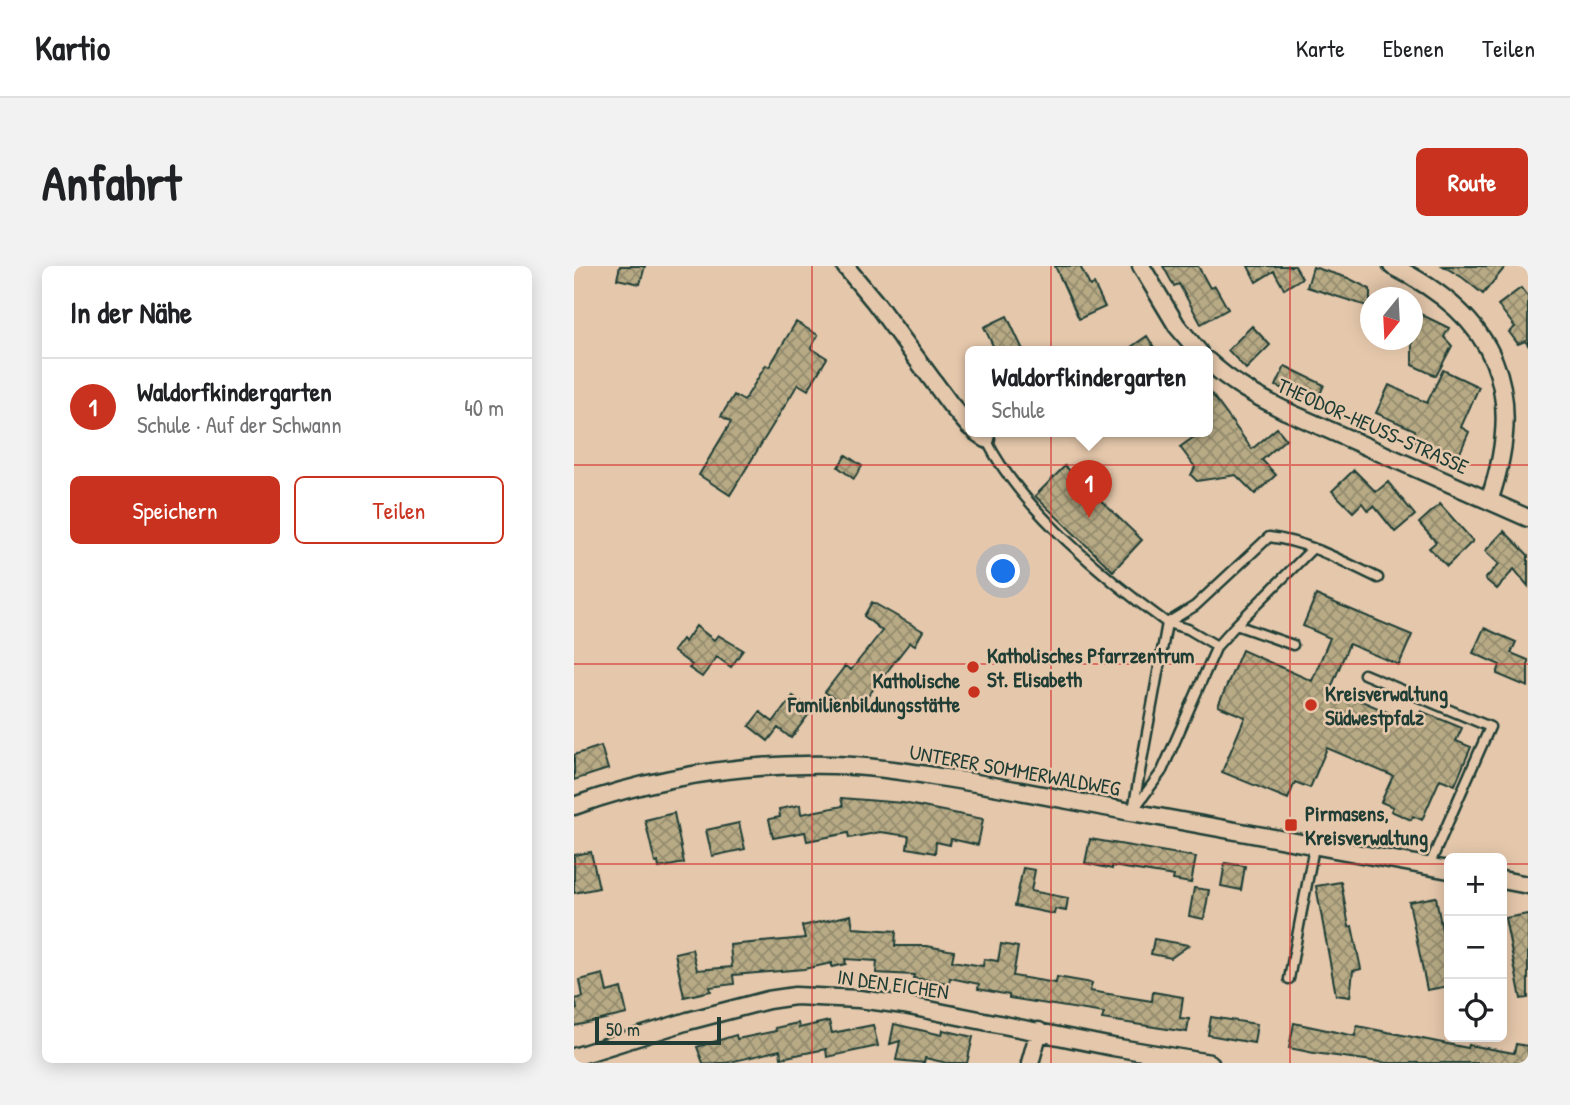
<!DOCTYPE html>
<html lang="de">
<head>
<meta charset="utf-8">
<style>
  :root { --surface:#fff; --page:#f2f2f2; --text:#202124; --muted:#757577; --line:#e0e0e0; --accent:#c8321e }
  body { margin:0; font-family:"Patrick Hand",sans-serif; background:var(--page); color:var(--text) }
  .controls { position:absolute; right:21px; bottom:21px; display:grid; overflow:hidden; border-radius:10px; box-shadow:0 4px 18px #0003 }
  .controls button { width:63px; height:63px; display:grid; place-items:center; padding:0; border:0; border-bottom:2px solid var(--line); background:var(--surface); color:var(--text); font:35px sans-serif }
  .compass { position:absolute; left:786px; top:21px; width:63px; height:63px; border-radius:50%; background:var(--surface); box-shadow:0 4px 18px #0003; rotate:198deg }
  .scale { position:absolute; left:21px; bottom:18px; width:126px; box-sizing:border-box; padding-left:7px; border:4px solid #1f3d34; border-top:0; font-size:19px; line-height:24px; white-space:nowrap; color:#1f3d34; -webkit-text-stroke:5px #e5c8ac; paint-order:stroke }
  .you { position:absolute; left:430px; top:306px; width:24px; height:24px; margin:-18px; border:5px solid #fff; border-radius:50%; background:#1a73e8; box-shadow:0 0 0 10px #1a73e833 }
  .badge { display:grid; place-items:center; width:46px; height:46px; border-radius:50%; background:var(--accent); color:#fff; font-size:23px; font-weight:700 }
  .pin { position:absolute; translate:-50% -58px; filter:drop-shadow(0 2px 4px #0008) }
  .pin::after { content:''; position:absolute; top:37px; width:24px; height:21px; background:inherit; clip-path:polygon(0 0,100% 0,50% 100%) }
  .popup { position:absolute; left:391px; top:80px; width:248px; height:91px; box-sizing:border-box; display:grid; place-content:center; border-radius:10px; background:var(--surface); filter:drop-shadow(0 2px 5px #0005); font-size:23px; white-space:nowrap; color:var(--muted) }
  .popup b { font-size:26px; color:var(--text) }
  .popup::after { content:''; position:absolute; left:50%; top:100%; margin-left:-14px; border:14px solid transparent; border-top-color:var(--surface) }
  .list { margin:0; padding:0; list-style:none }
  h2 { display:flex; justify-content:space-between; align-items:center; height:91px; margin:0; padding:0 28px; font-size:30px }
  h2 small { font-size:23px; font-weight:400; color:var(--muted) }
  .list li { display:grid; grid-template-columns:46px 1fr auto; gap:21px; align-items:center; box-sizing:border-box; height:98px; padding:0 28px; border-top:2px solid var(--line) }
  .list b { display:block; font-size:26px; white-space:nowrap }
  .list p { margin:0; font-size:23px; white-space:nowrap; color:var(--muted) }
  .list em { font-size:23px; font-style:normal; color:var(--muted) }
  .actions { display:flex; gap:14px; padding:21px 28px }
  .actions a { flex:1; padding:16px 0; border:2px solid var(--accent); border-radius:10px; text-align:center; font-size:24px; color:var(--accent) }
  .actions .main { background:var(--accent); color:#fff }
  .icon { flex:none; width:38px; height:38px; fill:none; stroke:currentColor; stroke-width:2; stroke-linecap:round; stroke-linejoin:round }
  .map { position:relative; flex:none; width:954px; height:797px; overflow:hidden; border-radius:10px }
  header { display:flex; align-items:center; gap:42px; box-sizing:border-box; height:98px; padding:0 35px; background:var(--surface); border-bottom:2px solid var(--line) }
  header strong { font-size:33px }
  nav { display:flex; gap:38px; margin-inline-start:auto; font-size:24px }
  .intro { display:flex; align-items:center; justify-content:space-between; box-sizing:border-box; height:168px; padding:0 42px }
  h1 { margin:0; font-size:49px }
  .button { padding:18px 32px; border-radius:10px; background:var(--accent); color:#fff; font-size:24px; font-weight:700 }
  main { display:flex; gap:42px; padding:0 42px }
  aside { flex:1; background:var(--surface); border-radius:10px; box-shadow:0 4px 18px #0003 }
  .map>svg:first-child { display:block }
  .building { fill:url(#building-cross-hatch); stroke:#1f3d34; stroke-width:2 }
  .lines { fill:none; stroke-linecap:round; stroke-linejoin:round }
  .lane-casing { stroke:#1f3d34; stroke-width:13 }
  .street-casing { stroke:#1f3d34; stroke-width:21 }
  .lane { stroke:#e5c8ac; stroke-width:8 }
  .street { stroke:#e5c8ac; stroke-width:16 }
  .grid { fill:none; stroke:#d62828; stroke-width:2; stroke-opacity:0.55 }
  .poi-dot { fill:#c8321e; stroke:#e5c8ac; stroke-width:2.5 }
  .labels { text-anchor:middle; dominant-baseline:central; stroke-width:5; stroke-linejoin:round; paint-order:stroke }
  .street-label { font-size:21px; fill:#1f3d34; stroke:#e5c8ac }
  .poi-label { font-size:21px; font-weight:bold; fill:#1f3d34; stroke:#e5c8ac; text-anchor:start }
</style>
</head>
<body>
<header>
<strong>Kartio</strong>
<nav><a>Karte</a><a>Ebenen</a><a>Teilen</a></nav>
</header>
<div class="intro"><h1>Anfahrt</h1><a class="button">Route</a></div>
<main>
<aside>
<h2>In der Nähe<small></small></h2>
<ul class="list">
<li><span class="badge">1</span><div><b>Waldorfkindergarten</b><p>Schule · Auf der Schwann</p></div><em>40 m</em></li>
</ul>
<div class="actions"><a class="main">Speichern</a><a>Teilen</a></div>
</aside>
<div class="map">
<svg width="954" height="797" viewBox="0 0 954 797">
  <defs>
    <pattern id="building-cross-hatch" width="8" height="8" patternUnits="userSpaceOnUse" patternTransform="scale(1.75)"><rect width="8" height="8" fill="#b7aa85"/><path d="M0 0l8 8M0 8l8-8" fill="none" stroke="#948c6e"/></pattern>
  </defs>
  <rect width="100%" height="100%" fill="#e5c8ac"/>
  <filter id="ink" filterUnits="userSpaceOnUse"><feTurbulence type="fractalNoise" baseFrequency=".0143" numOctaves="2"/><feDisplacementMap in="SourceGraphic" scale="14" xChannelSelector="R" yChannelSelector="G"/><feConvolveMatrix kernelMatrix="1 2 1 2 8 2 1 2 1" color-interpolation-filters="sRGB"/></filter>
  <g filter="url(#ink)">
    <path class="building" d="M46,0h25l-5,18 -23,-5z
      M481,0h25l10,20 4,-2 11,23 -26,12z
      M589,0h35l12,22 5,-2 13,23 -27,15 -22,-40 -5,2z
      M674,0h47l7,12 -18,11 -10,-18 -18,11z
      M869,0h63l-23,28 -20,-16z
      M739,1l35,11 22,11v18l-63,-20z
      M947,22l7,9v48l-3,-4 -7,3 -9,-12 6,-5 -17,-22z
      M838,44l37,18 -5,9 8,9 -16,30 -24,-11z
      M433,50l17,36h-28l-12,-25z
      M222,56l22,13 -7,13 16,10 -19,32 -10,-6 -68,111 -31,-20 32,-53 -10,-6 13,-21 10,6 22,-36 3,2z
      M678,60l18,19 -24,24 -18,-19z
      M573,70l10,16h-33z
      M711,100l39,19 -8,18 -40,-17z
      M869,104l36,17 -18,40 8,5 -13,30 -45,-22 4,-10 -39,-17 13,-28 38,18z
      M634,123l44,60 25,-21 9,11 -24,21 14,15 -21,19 -19,-19 -39,6 -6,-6 4,-8 -15,-20 21,-15h7z
      M272,189l16,11 -8,13 -16,-12z
      M491,200l77,74 -29,31 -78,-75z
      M780,204l22,22 12,-10 27,33 -20,17 -21,-26 -6,5 -6,-8 -9,9 -21,-21z
      M866,238l33,37 -26,25 -18,-18 7,-6 -17,-19z
      M930,265l24,24v31l-14,-17 -17,20 -12,-10 14,-15 -14,-13z
      M742,329l96,40 -13,30 -50,-21 -18,44 84,36 6,-13 41,17 -6,13 15,6 -16,38 -15,-6 -18,41 -9,-4 -2,4 -20,-9 2,-4 -12,-5 12,-26 -66,-28 -17,40 -15,-6 -7,17 -66,-27 23,-55 -27,-11 24,-56 70,31 18,-43 -27,-12z
      M298,336l51,29 -8,14 -5,-3 -52,67 -8,-5 -3,4 -22,-16 20,-26 6,4 31,-39 -18,-15z
      M122,360l18,14 4,-5 25,15 -12,17 -14,-10 -15,20 -13,-9 3,-3 -19,-14 9,-12 3,3z
      M910,362l32,14 -5,11 17,7v27l-31,-13 3,-9 -27,-12z
      M219,430l19,14 -21,28 -13,-10 -10,13 -19,-15 11,-14 13,10z
      M27,480l7,23 -34,11v-25z
      M267,532l62,5 80,16 -5,26 -27,-6 -1,6 -14,-3 -1,11 -28,-5 2,-12 -29,-4 -31,6 -1,-5 -41,8 -2,-9 -32,6 -4,-19 11,-2 -1,-8 21,-4 1,9 42,-8z
      M100,547l10,50 -25,5 -1,-6 -3,1 -10,-43z
      M165,557l6,26 -33,7 -6,-26z
      M516,573l106,18 -5,26 -18,-3 1,-4 -62,-10v3l-27,-6z
      M17,586l8,36 -25,5v-38z
      M651,597l20,3 -4,24 -20,-4z
      M449,602l12,2 -4,21 37,7 -2,13 -11,-2 -1,5 -39,-8z
      M767,616l8,45 3,-1 9,43 -8,2 -3,26 -14,-2 -20,-109z
      M620,622l15,2 -5,29 -15,-3z
      M862,631l8,45 3,-1 2,10v35l-22,4 -18,-88z
      M954,648v84l-7,1 -16,-81z
      M277,649l2,13 43,3 -1,15h32l27,5 -2,10 31,5 1,-7 14,2 3,-17 17,3 -5,29 43,7 1,-6 35,6 -2,8 62,10 1,-9 30,5 -3,21 9,1 -2,13 -85,-13 2,-6 -95,-15v-3l-31,-6 1,-5 -29,-6 -1,5 -36,-5 1,-3 -38,-2 1,-12 -32,-2 1,5 -14,3v-4l-28,6 -71,6 1,9 -24,3 1,4 -27,6 -9,-44 17,-4 5,21 35,-3 -2,-22 75,-7 -3,-12z
      M580,673l35,6 -18,13 -20,-4z
      M29,708l4,18 14,-4 6,26 -53,12v-16l3,-1 -2,-10 8,-2 -3,-17z
      M637,751l46,7 -3,19 -46,-8z
      M255,755l3,12 41,-8 5,21 -51,11 -1,-8 -45,9 -1,-8 -54,13h-23l-6,-16 39,-12 1,4 39,-8 -1,-3 23,-5 1,5z
      M720,757l61,13 2,-10 111,22 1,-3 45,8 2,-9 12,2v17h-141l-73,-10 -25,-5z
      M320,758l48,11 1,-5 30,7 -6,26h-20l-22,-5 -1,5 -28,-3 4,-19 -10,3z"/>
    <g class="lines">
      <g class="lane-casing">
        <path id="lane" d="M412,173c33,68 120,140 181,184l-34,187
          M662,359l77,-77
          M643,380l19,-21 57,20
          M790,408l126,53 -61,139
          M558,546l30,-41 55,-125 -29,-17 -21,-6 28,-17 74,-69c40,5 73,24 109,41
          M715,713l25,-132"/>
      </g>
      <g class="street-casing">
        <path id="street" d="M271,0l30,36 75,102 20,23
          M567,0l36,60 22,26
          M818,0c105,51 135,125 97,235
          M634,95c23,22 50,36 78,50l242,107
          M402,166l10,7
          M0,540c84,-30 170,-43 260,-41 35,1 70,6 105,12 66,10 132,24 198,36 104,20 208,37 312,57
          M928,614l26,5
          M0,791l114,-36 80,-21 27,-4 64,3 45,6 209,42 97,16
          M456,797l9,-32"/>
      </g>
      <use href="#lane" class="lane"/>
      <use href="#street" class="street"/>
    </g>
  </g>
  <path class="grid" d="M238,0v797M477,0v797M716,0v797M0,199h954M0,398h954M0,598h875M928,598h26"/>
  <g class="poi-dot">
    <circle cx="399" cy="401" r="7"/>
    <circle cx="400" cy="426" r="7"/>
    <circle cx="737" cy="439" r="7"/>
    <rect x="710" y="552" width="14" height="14" rx="3.5"/>
  </g>
  <g class="labels">
    <g class="street-label">
      <text transform="translate(799 160) rotate(24)">THEODOR-HEUSS-STRASSE</text>
      <text transform="translate(441 504) rotate(10)">UNTERER SOMMERWALDWEG</text>
      <text transform="translate(319 718) rotate(8)">IN DEN EICHEN</text>
    </g>
    <g class="poi-label">
      <text x="413" y="389">Katholisches Pfarrzentrum<tspan x="413" dy="24">St. Elisabeth</tspan></text>
      <text x="386" y="414" text-anchor="end">Katholische<tspan x="386" dy="24">Familienbildungsstätte</tspan></text>
      <text x="751" y="427">Kreisverwaltung<tspan x="751" dy="24">Südwestpfalz</tspan></text>
      <text x="731" y="547">Pirmasens,<tspan x="731" dy="24">Kreisverwaltung</tspan></text>
    </g>
  </g>
</svg>
<div class="controls">
<button>+</button>
<button>−</button>
<button><svg class="icon" aria-label="locate" viewBox="0 0 24 24"><circle cx="12" cy="12" r="6"/><path d="M12 2v4M12 18v4M2 12h4M18 12h4"/></svg></button>
</div>
<svg class="compass" viewBox="-18 -18 36 36"><path d="M0-13l5 13h-10z" fill="#e53935"/><path d="M0 13l5-13h-10z" fill="#757577"/></svg>
<div class="scale">50 m</div>
<div class="you"></div>
<div class="pin badge" style="left:515px;top:252px">1</div>
<div class="popup"><b>Waldorfkindergarten</b>Schule</div>
</div>
</main>
</body>
</html>
